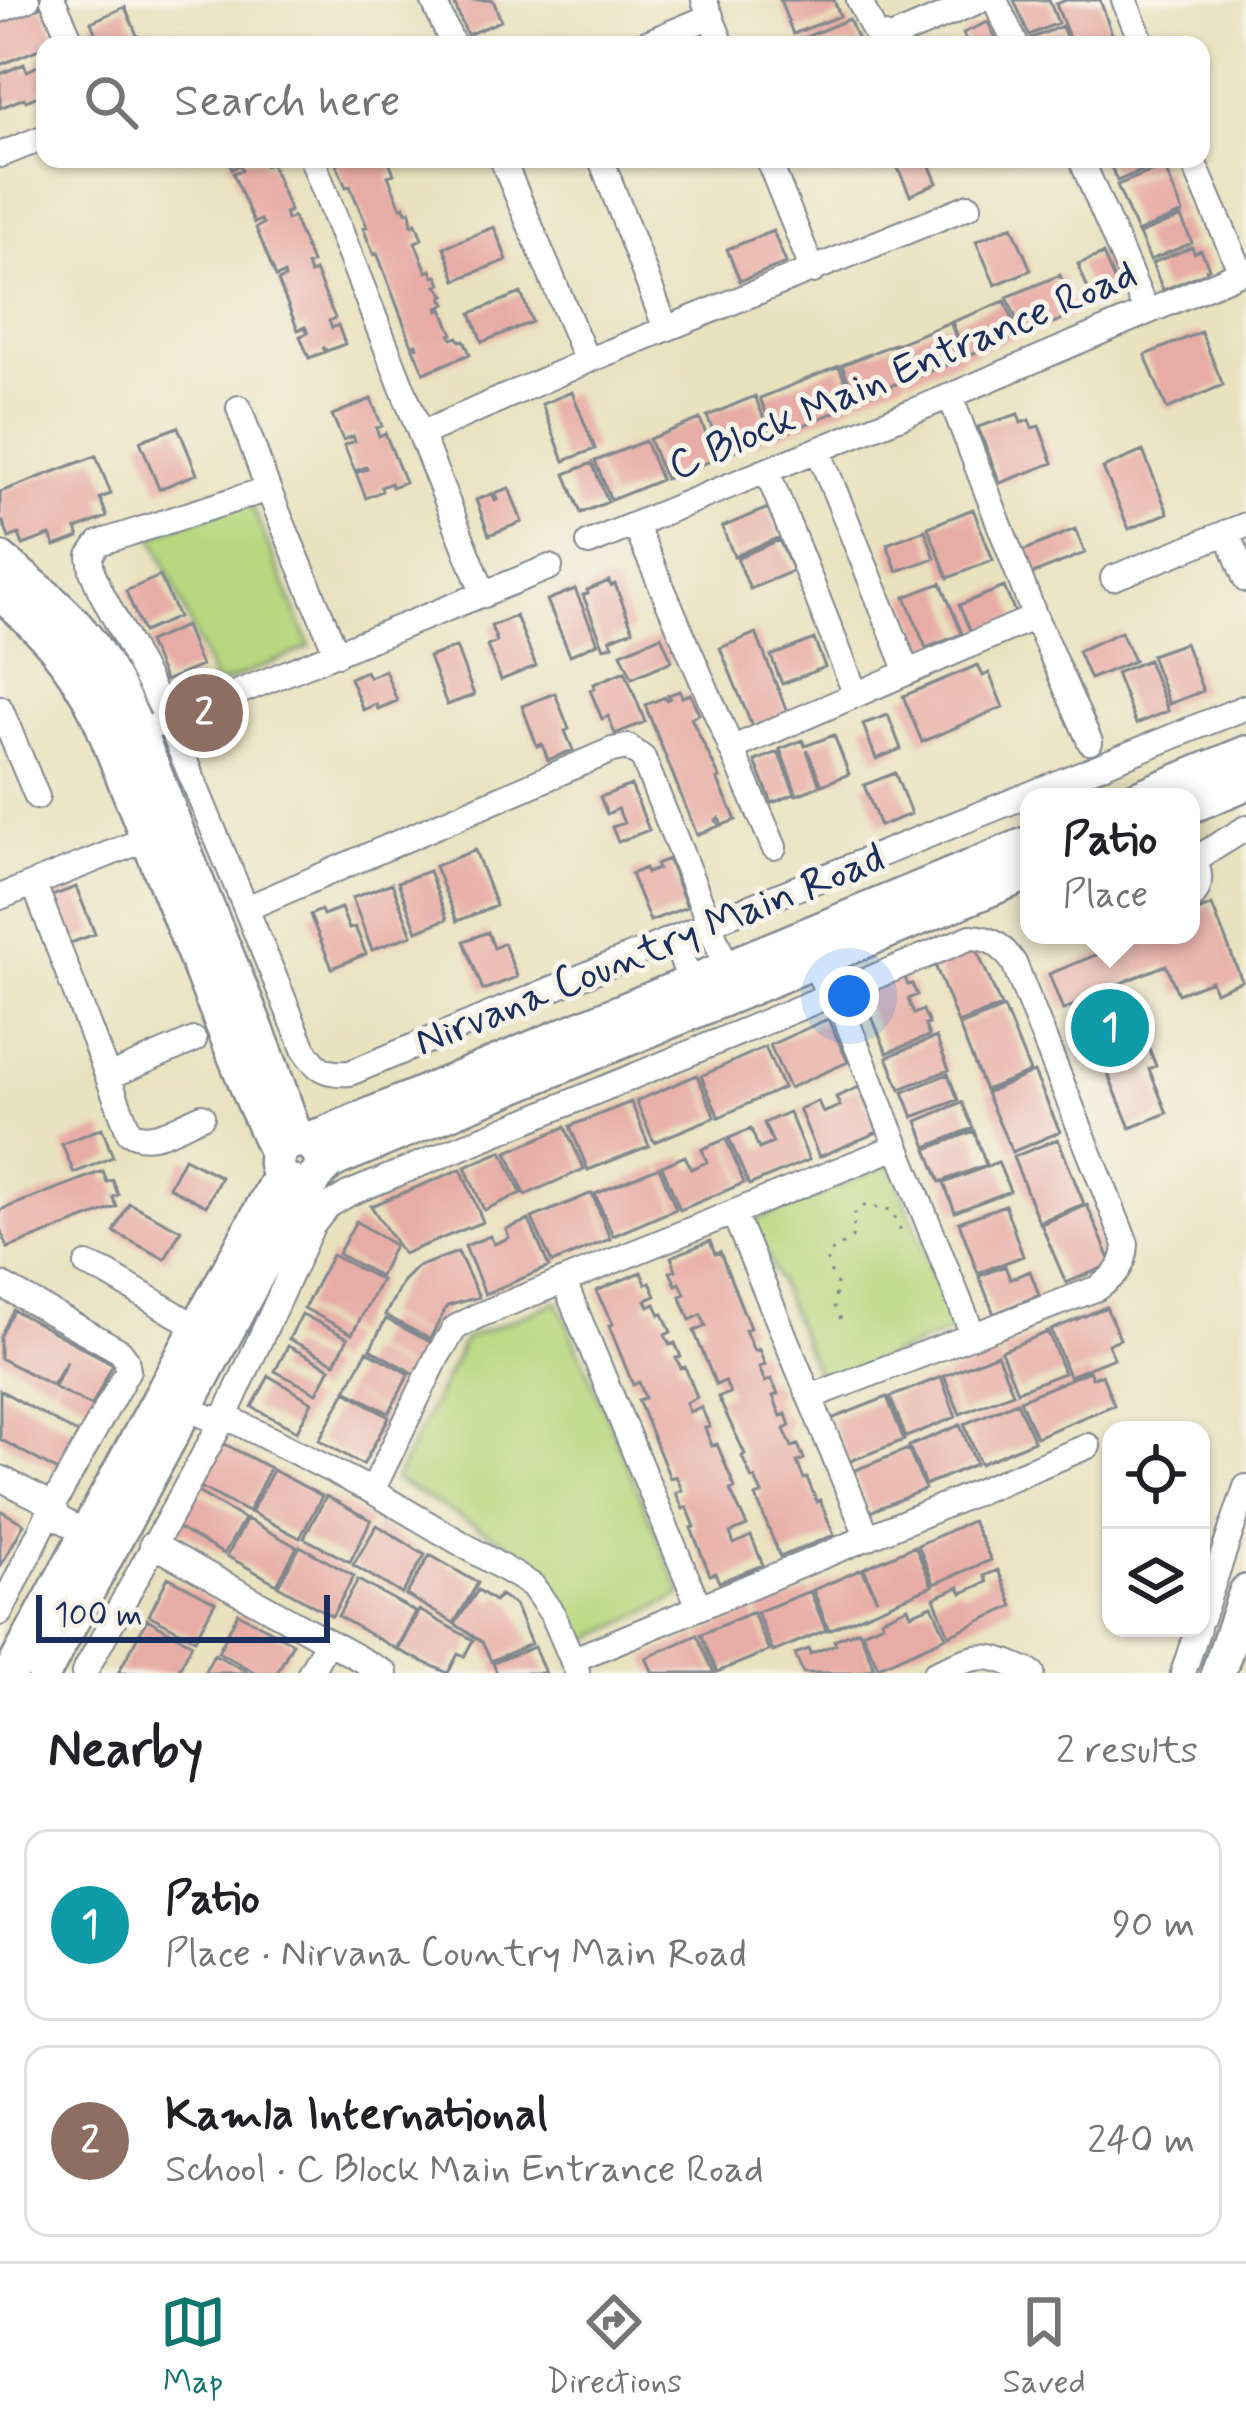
<!DOCTYPE html>
<html lang="en">
<head>
<meta charset="utf-8">
<style>
  :root { --surface:#fff; --page:#f2f2f2; --text:#202124; --muted:#757577; --line:#e0e0e0; --accent:#0f766e }
  body { margin:0; font-family:Mynerve,sans-serif; background:var(--page); color:var(--text) }
  .controls { position:absolute; right:36px; bottom:36px; display:grid; overflow:hidden; border-radius:24px; box-shadow:0 3px 9px #0004 }
  .controls button { width:108px; height:108px; display:grid; place-items:center; padding:0; border:0; border-bottom:3px solid var(--line); background:var(--surface); color:var(--text); font:60px sans-serif }
  .scale { position:absolute; left:36px; bottom:30px; width:294px; box-sizing:border-box; padding-left:12px; border:6px solid #1b2f5e; border-top:0; font-size:33px; line-height:42px; white-space:nowrap; color:#1b2f5e; -webkit-text-stroke:9px #f7f3e8; paint-order:stroke }
  .you { position:absolute; left:849px; top:996px; width:42px; height:42px; margin:-30px; border:9px solid #fff; border-radius:50%; background:#1a73e8; box-shadow:0 0 0 18px #1a73e833 }
  .badge { display:grid; place-items:center; width:78px; height:78px; border-radius:50%; background:var(--accent); color:#fff; font-size:39px; font-weight:700 }
  .pin { position:absolute; translate:-50% -50%; border:6px solid #fff; box-shadow:0 3px 12px #0006 }
  .popup { position:absolute; left:1020px; top:788px; width:180px; height:156px; box-sizing:border-box; display:grid; place-content:center; border-radius:24px; background:var(--surface); filter:drop-shadow(0 3px 9px #0005); font-size:39px; white-space:nowrap; color:var(--muted) }
  .popup b { font-size:45px; color:var(--text) }
  .popup::after { content:''; position:absolute; left:50%; top:100%; margin-left:-24px; border:24px solid transparent; border-top-color:var(--surface) }
  .list { margin:0; padding:0; list-style:none }
  h2 { display:flex; justify-content:space-between; align-items:center; height:156px; margin:0; padding:0 48px; font-size:51px }
  h2 small { font-size:39px; font-weight:400; color:var(--muted) }
  .list li { display:grid; grid-template-columns:78px 1fr auto; gap:36px; align-items:center; box-sizing:border-box; height:192px; margin:0 24px 24px; padding:0 24px; border:3px solid var(--line); border-radius:24px }
  .list b { display:block; font-size:45px; white-space:nowrap }
  .list p { margin:0; font-size:39px; white-space:nowrap; color:var(--muted) }
  .list em { font-size:39px; font-style:normal; color:var(--muted) }
  .icon { flex:none; width:66px; height:66px; fill:none; stroke:currentColor; stroke-width:2; stroke-linecap:round; stroke-linejoin:round }
  .map { position:relative; flex:none; width:1246px; height:1673px; overflow:hidden }
  .search { position:absolute; background:var(--surface); box-shadow:0 3px 9px #0004; left:36px; right:36px; top:36px; height:132px; display:flex; align-items:center; gap:30px; box-sizing:border-box; padding:0 42px; border-radius:24px; color:var(--muted); font-size:45px }
  .sheet { height:588px; background:var(--surface) }
  nav { display:flex; justify-content:space-around; align-items:center; box-sizing:border-box; height:168px; border-top:3px solid var(--line); background:var(--surface); font-size:33px; color:var(--muted) }
  nav a { display:grid; justify-items:center; gap:6px }
  nav .on { color:var(--accent) }
  .map>svg:first-child { display:block }
  .green { fill:#b8d77e; stroke:#6a836e; stroke-width:3 }
  .building { fill:#e7aca5 }
  .lines { fill:none; stroke-linecap:round; stroke-linejoin:round }
  .street-casing { stroke:#82888e; stroke-width:28 }
  .secondary-casing { stroke:#82888e; stroke-width:38 }
  .path { stroke:#82888e; stroke-width:3; stroke-dasharray:3 9; stroke-linecap:butt }
  .street { stroke:#fff; stroke-width:24 }
  .secondary { stroke:#fff; stroke-width:33 }
  .labels { text-anchor:middle; dominant-baseline:central; stroke-width:10; stroke-linejoin:round; paint-order:stroke }
  .street-label { font-size:42px; fill:#1b2f5e; stroke:#f7f3e8 }
</style>
</head>
<body>
<div class="map">
<svg width="1246" height="1673" viewBox="0 0 1246 1673">
  <rect width="100%" height="100%" fill="#f7f3e8"/>
  <filter id="ink" filterUnits="userSpaceOnUse"><feTurbulence type="fractalNoise" baseFrequency=".00833" numOctaves="2"/><feDisplacementMap in="SourceGraphic" scale="24" xChannelSelector="R" yChannelSelector="G"/><feConvolveMatrix kernelMatrix="1 2 1 2 8 2 1 2 1" color-interpolation-filters="sRGB"/></filter>
  <filter id="wash" filterUnits="userSpaceOnUse"><feTurbulence type="fractalNoise" baseFrequency=".004" numOctaves="4" result="noise"/><feDisplacementMap in="SourceGraphic" scale="48" xChannelSelector="R" yChannelSelector="G"/><feGaussianBlur stdDeviation="2.7" result="paint"/><feColorMatrix in="noise" values="0 0 0 0 0 0 0 0 0 0 0 0 0 0 0 0 0 1.4 0 .05"/><feComposite in="paint" operator="in"/></filter>
  <g filter="url(#wash)">
    <rect width="100%" height="100%" fill="#e9e2bf"/>
    <path class="green" d="M249,499l61,148 -94,39 -63,-151z
      M891,1164l64,166 -134,53 -68,-162z
      M558,1301l124,294 -107,51 -41,-87 -139,-79 70,-141z"/>
    <g id="blocks">
      <path class="building" d="M453,0h40l8,21 -34,14z
        M780,0h54l6,16 -47,18z
        M1014,0h35l9,23 -29,12z
        M1066,0h34l12,34 -29,11h-11l-16,-41z
        M42,6l13,30 -9,3 3,6 -49,20v-44z
        M125,7l16,38h-41l-9,-23z
        M849,19l11,26h-56l-3,-6z
        M988,22l10,23h-30l-5,-12z
        M1062,26l7,19h-44l-1,-4z
        M45,56v32l-6,3 2,4 -15,6 -2,-3 -24,10v-34l24,-10 3,7 15,-7 -3,-6z
        M228,159h34l3,7 6,-3 19,48 -5,2 2,7 6,-3 19,46 -5,2 3,9 5,-3 20,47 -6,3 3,7 6,-3 7,19 -18,7 -4,-4 2,5 -16,6 -9,-22 8,-3 -3,-6 -7,3 -20,-49 7,-3 -1,-4 -8,3 -20,-49 7,-4 -2,-4 -7,3 -21,-50 9,-3 -2,-5 -8,4z
        M339,159l50,2 5,13 -6,2 13,32 3,-2 2,6 4,-1 2,14 4,-2 6,16 -7,3 12,30 4,-2 3,7 3,-1 4,8 -4,2 8,9 -3,2 4,7 -8,4 1,3 3,-2 11,25 -3,1 2,4 6,-2 2,4 4,-1 6,14 -46,19 -11,-25 4,-1 -1,-3 -4,1 -35,-92 -3,2 -11,-27 4,-1 -17,-41 -4,1 -10,-23 5,-2z
        M894,159h33l10,24 -27,12z
        M1108,159h52l2,4 -45,18z
        M1164,166l19,47 -46,19 -20,-47z
        M1181,217l11,26 -42,17 -11,-26z
        M1012,226l19,44 -36,15 -19,-44z
        M494,227l13,33 -51,20 -12,-33z
        M773,231l13,32 -46,18 -13,-32z
        M1192,247l2,6 7,-3 8,18 -3,1 1,3 -44,18 -11,-27z
        M1103,254l17,41 -25,11 -17,-42z
        M1060,275l16,39 -53,21 -16,-38z
        M521,293l11,29 -50,20 -11,-29z
        M1005,301l14,34 -53,21 -14,-34z
        M950,322l14,36 -53,21 -14,-35z
        M1201,332l22,53 -56,24 -22,-54z
        M894,344l14,35 -52,21 -14,-35z
        M839,366l15,38 -78,33 -16,-39z
        M572,392l23,57 -31,12 -22,-57z
        M755,396l16,40 -48,19 -16,-39z
        M371,399l11,27 -6,2 3,8 6,-3 20,49 -13,5 -1,-4 -10,4 1,4 -16,7 -10,-25 11,-4 -1,-2 -11,4 -11,-26 11,-4 -2,-5 -10,4 -11,-25z
        M1018,414l3,9 8,-3 3,8 7,-2 14,37 -53,20 -22,-56z
        M700,419l16,40 -51,20 -16,-40z
        M178,427l19,47 -38,15 -19,-48z
        M645,441l16,39 -50,20 -16,-39z
        M1143,451l25,62 -39,16 -26,-61z
        M96,456l15,38 -11,4 7,19 -31,12 3,8 -24,9 -5,-11 -27,10 -4,-11 -10,4 -6,-16 -3,1v-31z
        M592,463l16,39 -27,11 -16,-39z
        M509,488l13,34 -33,13 -13,-35 16,-6 3,7 2,-1 -2,-7z
        M768,508l12,29 -46,19 -12,-29z
        M973,509l20,51 -45,18 -20,-51z
        M1075,529l10,24 -55,22 -10,-23z
        M925,530l10,28 -38,13 -10,-27z
        M779,540l14,31 -43,18 -13,-31z
        M160,576l18,41 -35,15 -17,-41z
        M609,581l2,5 4,-2 18,46 -23,9 3,6 -9,3 -21,-53 5,-2 -1,-3z
        M941,583l21,51 -36,14 -21,-51z
        M1004,587l13,30 -45,18 -13,-30z
        M575,589l23,54 -28,12 -23,-55z
        M516,616l20,50 -35,14 -14,-34 10,-4 -6,-16z
        M185,626l16,40 -36,15 -17,-39z
        M1121,632l13,29 -44,18 -12,-28z
        M756,633l31,79 -35,14 -32,-78z
        M661,636l11,25 -40,17 -11,-25z
        M814,639l11,28 -43,17 -11,-28z
        M1185,643l18,48 -34,13 -18,-49z
        M456,647l18,48 -27,10 -18,-48z
        M1148,660l20,51 -32,13 -20,-51z
        M978,665l5,11 6,-3 14,34 -81,35 -19,-46z
        M385,670l12,31 -19,8 -2,-5 -13,6 -13,-32 16,-7 3,6z
        M625,671l20,51 -30,12 -7,-18 -6,3 -12,-29 5,-2 -1,-4z
        M680,691l2,6 8,-3 9,20 -8,4 29,60 -3,1 19,41 -14,5 -3,-7 -3,2 3,6 -22,9 -52,-130 20,-8 1,3 4,-2 -2,-3z
        M555,693l14,36 -4,2 8,19 -25,10 -6,-16 -5,2 -15,-40z
        M888,715l13,34 -25,10 -13,-35z
        M834,735l15,39 -27,11 -15,-35 13,36 -23,9 -17,-46 23,-9 2,6z
        M778,752l17,42 -23,9 -17,-42z
        M895,773l16,41 -31,12 -16,-41z
        M631,785l18,45 -31,12 -6,-15 12,-4 -6,-14 -11,5 -7,-17z
        M475,850l21,56 -39,15 -22,-55z
        M668,859l19,48 -37,14 -19,-47 14,-6 2,5 11,-4 -2,-5z
        M429,871l18,48 -30,12 -19,-49z
        M392,883l20,52 -40,15 -20,-52z
        M76,887l19,47 -27,10 -19,-47z
        M1212,905l30,76 -27,11 -4,-11 -33,13 -12,-29 -53,21 26,64 9,-4 8,20 -7,3 18,44 -37,15 -51,-125 -16,7 -14,-36 95,-39h47v-21z
        M341,908l8,21 6,-2 11,27 -34,14 -22,-53 11,-5 2,5z
        M488,932l6,16 10,-5 13,34 -34,13 -19,-49z
        M975,946l26,60 -43,17 -24,-61z
        M903,974l5,11 4,-1 5,11 -9,4 6,15 9,-4 6,14 -4,1 4,11 -42,17 -26,-62z
        M1004,1008l26,64 -45,18 -26,-64z
        M828,1019l20,43 -59,26 -19,-43z
        M936,1037l13,33 -49,19 -13,-32z
        M765,1047l18,41 -64,29 -18,-41z
        M1034,1072l26,60 -48,20 -26,-59z
        M948,1074l10,26 -45,17 -10,-25z
        M697,1075l18,42 -61,25 -18,-41z
        M859,1087l19,45 -59,25 -20,-48 19,-8 5,12 17,-7 -4,-9z
        M631,1102l18,44 -61,24 -18,-44z
        M962,1102l11,26 -46,19 -10,-26z
        M789,1112l20,48 -60,25 -20,-47 22,-9 8,20 14,-6 -9,-20z
        M565,1127l19,42 -59,26 -18,-43z
        M102,1128l11,29 -39,16 -12,-29z
        M974,1131l12,34 -46,17 -13,-33z
        M726,1139l18,44 -64,27 -18,-44 23,-10 6,13 16,-7 -5,-13z
        M1058,1139l26,65 -45,18 -26,-65z
        M502,1151l19,42 -37,17 -19,-43z
        M184,1158l37,19 -15,29 -37,-19z
        M998,1162l12,29 -55,21 -11,-29z
        M659,1167l17,42 -63,27 -18,-42z
        M461,1169l22,53 -80,32 -32,-48z
        M103,1171l4,11 6,-2 5,15 -5,2 4,10 -109,41 -8,-20v-18z
        M592,1193l18,46 -58,24 -20,-45z
        M129,1203l52,27 -16,29 -51,-27z
        M1005,1205l18,51 -45,17 -19,-51z
        M1087,1205l25,59 -46,19 -25,-59z
        M529,1220l20,47 -64,27 -20,-48 25,-10 4,8 15,-6 -3,-9z
        M356,1221l38,24 -14,31 -42,-22z
        M710,1241l5,13 5,-2 30,76 -5,2 9,21 5,-2 6,16 -6,2 6,15 6,-3 7,15 -5,2 8,20 5,-2 4,12 -6,3 8,18 6,-2 6,14 -7,3 7,17 3,-1 10,24 3,-2 14,35 -54,22 -24,-60 6,-3 -7,-16 -3,1 -10,-23 3,-2 -27,-57 12,-4 -5,-12 -9,4 -22,-54 12,-5 -5,-11 -11,5 -10,-24 5,-2 -5,-11 -4,2 -6,-13 6,-2 -5,-13z
        M458,1252l21,45 -32,9 -17,33 -45,-24 18,-34 14,-14z
        M332,1255l49,25 -29,54 -48,-26z
        M1005,1266l5,13 20,-8 9,24 -45,19 -15,-38z
        M641,1272l5,12 4,-2 6,14 -10,4 3,7 6,-3 5,11 3,-1 8,18 -6,3 5,10 5,-2 6,14 -5,1 5,10 4,-1 12,30 -11,6 3,9 12,-5 9,20 -5,1 7,18 5,-2 18,44 -5,2 17,36 -17,7 4,11 17,-8 12,29 -44,17 -4,-9 -5,2 -19,-47 4,-1 -8,-20 -4,2 -7,-16 6,-3 -6,-14 -6,2 -32,-78 7,-2 -6,-16 -6,3 -24,-59 4,-2 -17,-33z
        M1106,1307l14,32 -12,5 6,14 -45,18 -18,-46z
        M13,1310l100,54 -21,42 -38,-19 13,-26 -15,24 -52,-27v-21z
        M302,1314l46,24 -13,25 -46,-24z
        M386,1319l46,24 -17,31 -45,-25z
        M1048,1332l16,41 -47,18 -16,-40z
        M288,1346l42,22 -13,25 -42,-22z
        M367,1351l42,23 -20,39 -43,-23z
        M997,1354l16,39 -53,21 -16,-38z
        M1089,1371l3,7 10,-3 12,30 -78,32 -16,-37z
        M269,1376l43,26 -15,29 -45,-24z
        M941,1377l15,40 -50,20 -16,-40z
        M0,1390l78,44 -20,37 -58,-32z
        M346,1391l43,26 -26,48 -44,-25z
        M887,1397l17,43 -56,22 -17,-43z
        M1017,1402l17,39 -54,23 -16,-40z
        M960,1425l16,39 -51,21 -16,-39z
        M221,1442l49,26 -22,44 -50,-26z
        M908,1449l17,40 -55,23 -17,-41z
        M273,1470l49,26 -22,42 -49,-26z
        M196,1491l48,28 -20,35 -48,-27z
        M326,1496l45,24 -21,42 -46,-24z
        M0,1510l24,14 -24,43z
        M247,1519l50,28 -20,37 -50,-28z
        M972,1521l19,39 -57,24 -16,-39z
        M377,1525l48,30 -23,39 -49,-29z
        M300,1546l54,30 -22,40 -54,-30z
        M915,1546l17,40 -103,44 -16,-40 49,-21 15,30 -13,-31z
        M430,1555l48,28 -24,40 -48,-28z
        M998,1570l15,36 -64,29 -15,-37 25,-11 3,6 25,-11 -3,-6z
        M168,1577l47,25 -20,37 -46,-24z
        M358,1580l58,32 -20,37 -58,-33z
        M478,1590l17,11 5,-6 15,10 16,39 -40,17 -9,-19 -27,-18z
        M810,1591l16,39 -53,22 -16,-40z
        M932,1605l14,32 -68,30 -16,-35 21,-9 -2,-4 27,-12 3,7z
        M419,1610l54,30 -9,17 -6,-3 -10,19 -50,-23z
        M753,1612l16,39 -52,21 -16,-38z
        M238,1613l55,30 -16,30h-21l-38,-21z
        M147,1619l45,25 -15,29h-59z
        M859,1630l15,38 -14,5h-57l-8,-19 14,-5 1,5 26,-10 -2,-4z
        M697,1635l17,38h-61l-7,-15z
        M534,1647l11,26h-48l-4,-10z
        M214,1654l35,19h-45z"/>
    </g>
  </g>
  <g filter="url(#ink)">
    <use href="#blocks" fill-opacity="0" stroke="#82888e" stroke-width="3"/>
    <g class="lines">
      <g class="street-casing">
        <path id="street" d="M53,0l20,45
          M433,0l20,45
          M704,0l18,45
          M859,0l16,33 16,5 90,-38
          M995,0l21,45
          M1124,0l19,45
          M0,10l27,-10
          M642,45l69,-29
          M0,155l45,-18
          M312,159l172,436
          M502,159l85,202
          M601,159l65,170
          M768,159l45,112
          M1081,159l65,152
          M1192,159l49,113
          M950,396l85,221 55,125
          M239,408l29,81 69,165
          M421,434l166,-73 382,-155
          M818,450l90,222
          M767,471l89,224
          M268,489l-169,54 -9,13 2,15 8,19 68,130 136,329c12,20 22,26 46,24l358,-149 538,-217
          M635,525l139,322
          M1227,532l19,48
          M589,543l361,-147 296,-126
          M1113,578l133,-53
          M0,708l37,89
          M157,725l393,-158
          M731,749l304,-132
          M1191,857c11,13 11,29 0,42
          M1194,860l52,-32
          M34,884l95,248c22,14 51,-7 73,-16
          M0,897l149,-59
          M247,908l365,-158 16,-3 15,11 84,210
          M674,939l17,44
          M808,948l17,39 11,7 137,341
          M108,1077l86,-37
          M734,1214l134,324
          M87,1265l21,9 89,53
          M564,1282l135,325
          M0,1284l120,67 6,8 2,11 -75,135 -53,108
          M188,1408l24,11 13,-3 147,75 160,94 21,30 24,56
          M0,1478l53,27 5,13 39,21
          M372,1491l66,-136 17,-27 22,-12 419,-169
          M152,1544l233,129
          M1201,1619l45,-132
          M572,1660l516,-214
          M84,1673l141,-257 87,-190 16,-20 20,-12 623,-257c22,1 31,9 43,26l112,281c-1,22 -10,31 -28,44l-288,109
          M310,1673l17,-31
          M935,1673c47,-20 49,-22 97,0
          M1183,1673l15,-45"/>
      </g>
      <g class="secondary-casing">
        <path id="secondary" d="M0,559c34,27 68,53 93,88 43,63 66,140 94,210 37,94 79,187 110,284
          M0,593c44,38 72,69 98,121l152,380 28,63
          M1139,797l107,-44
          M1191,806l55,-23
          M305,1141c15,7 19,18 14,33l-12,11c-24,1 -45,-23 -21,-40 7,-5 29,-7 40,-12l703,-290
          M319,1174l9,-10 9,-5 692,-286
          M11,1673l269,-498
          M44,1673l214,-400 56,-92
          M1218,1673l28,-81"/>
      </g>
      <path class="path" d="M841,1319l-7,-13 3,-22c-17,-29 -11,-29 15,-46l3,-24 9,-8 28,4 11,26"/>
      <use href="#street" class="street"/>
      <use href="#secondary" class="secondary"/>
    </g>
  </g>
  <g class="labels">
    <g class="street-label">
      <text transform="translate(903 371) rotate(-23)">C Block Main Entrance Road</text>
      <text transform="translate(650 951) rotate(-22)">Nirvana Country Main Road</text>
    </g>
  </g>
</svg>
<div class="controls">
<button><svg class="icon" aria-label="locate" viewBox="0 0 24 24"><circle cx="12" cy="12" r="6"/><path d="M12 2v4M12 18v4M2 12h4M18 12h4"/></svg></button>
<button><svg class="icon" aria-label="layers" viewBox="0 0 24 24"><path d="M12 4l9 5-9 5-9-5zM3 14l9 5 9-5"/></svg></button>
</div>
<div class="scale">100 m</div>
<div class="you"></div>
<div class="pin badge" style="left:1110px;top:1028px;background:#0f9aa8">1</div>
<div class="popup"><b>Patio</b>Place</div>
<div class="pin badge" style="left:204px;top:713px;background:#8d6e63">2</div>
<div class="search"><svg class="icon" aria-label="search" viewBox="0 0 24 24"><circle cx="10" cy="10" r="6"/><path d="M15 15l6 6"/></svg>Search here</div>
</div>
<section class="sheet">
<h2>Nearby<small>2 results</small></h2>
<ul class="list">
<li><span class="badge" style="background:#0f9aa8">1</span><div><b>Patio</b><p>Place · Nirvana Country Main Road</p></div><em>90 m</em></li>
<li><span class="badge" style="background:#8d6e63">2</span><div><b>Kamla International</b><p>School · C Block Main Entrance Road</p></div><em>240 m</em></li>
</ul>
</section>
<nav>
<a class="on"><svg class="icon" aria-label="map" viewBox="0 0 24 24"><path d="M3 6l6-2 6 2 6-2v14l-6 2-6-2-6 2zM9 4v14M15 6v14"/></svg>Map</a>
<a><svg class="icon" aria-label="directions" viewBox="0 0 24 24"><path d="M12 3l9 9-9 9-9-9zM9 14v-3h6M13 9l2 2-2 2"/></svg>Directions</a>
<a><svg class="icon" aria-label="saved" viewBox="0 0 24 24"><path d="M7 4h10v16l-5-4-5 4z"/></svg>Saved</a>
</nav>
</body>
</html>
